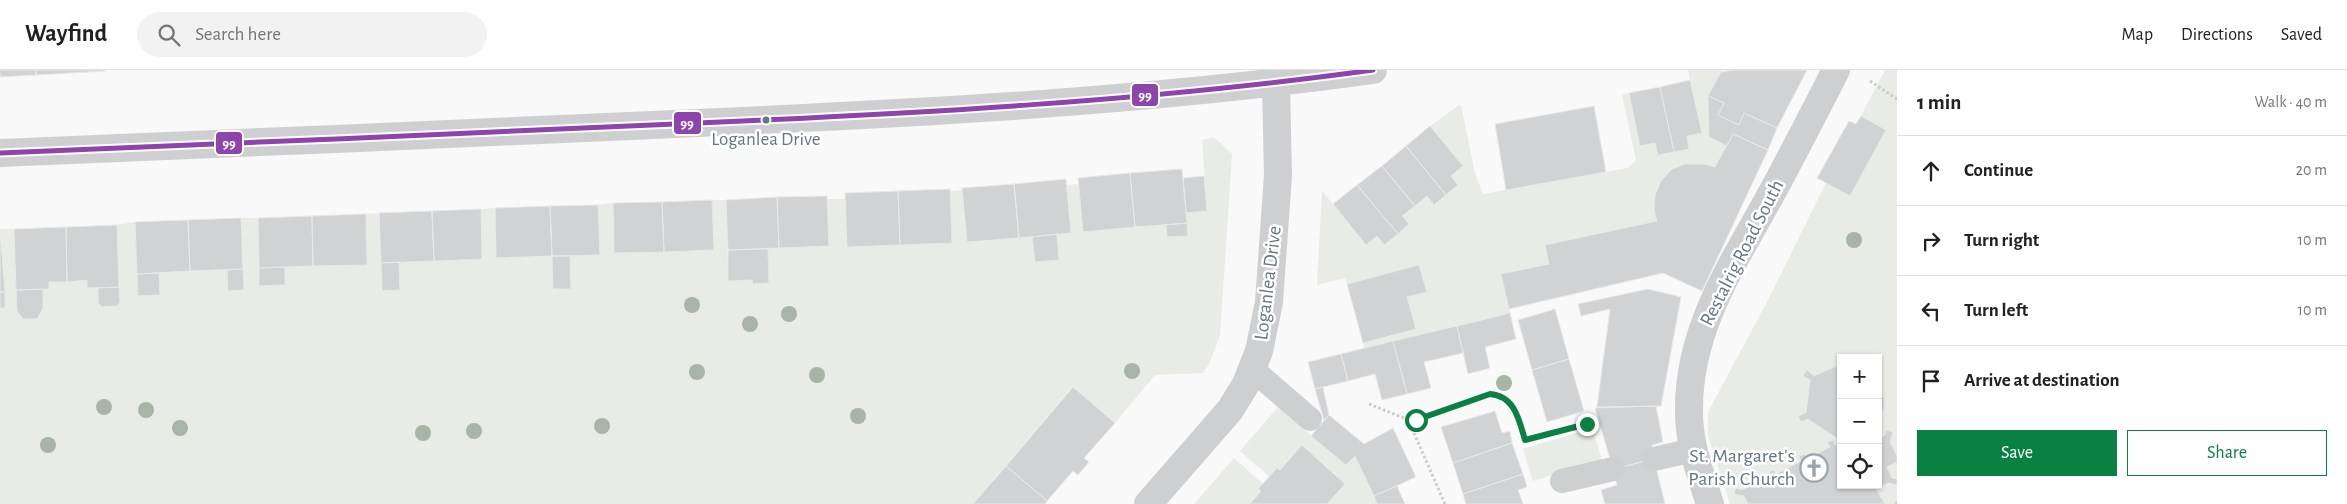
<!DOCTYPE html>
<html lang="en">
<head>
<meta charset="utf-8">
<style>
  :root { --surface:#fff; --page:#f2f2f2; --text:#202124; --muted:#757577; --line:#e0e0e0; --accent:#0b8043 }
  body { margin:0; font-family:"Alegreya Sans",sans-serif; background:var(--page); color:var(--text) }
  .controls { position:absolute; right:15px; bottom:15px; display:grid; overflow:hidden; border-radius:0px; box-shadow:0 1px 4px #0004 }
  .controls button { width:45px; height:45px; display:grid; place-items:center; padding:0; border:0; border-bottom:1px solid var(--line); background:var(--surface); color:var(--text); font:25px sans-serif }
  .stop { position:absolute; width:15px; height:15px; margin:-11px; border:4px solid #0b8043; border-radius:50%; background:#fff }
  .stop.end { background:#0b8043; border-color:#fff; box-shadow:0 1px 5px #0008 }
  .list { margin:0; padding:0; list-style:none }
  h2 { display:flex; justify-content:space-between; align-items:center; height:65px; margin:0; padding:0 20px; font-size:21px }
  h2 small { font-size:16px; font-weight:400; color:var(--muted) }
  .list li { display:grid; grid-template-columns:32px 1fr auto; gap:15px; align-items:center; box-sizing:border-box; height:70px; padding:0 20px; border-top:1px solid var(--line) }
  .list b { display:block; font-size:19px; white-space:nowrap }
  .list em { font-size:16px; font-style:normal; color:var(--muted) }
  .actions { display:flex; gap:10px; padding:15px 20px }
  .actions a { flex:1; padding:11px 0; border:1px solid var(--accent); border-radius:0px; text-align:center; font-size:18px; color:var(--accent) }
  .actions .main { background:var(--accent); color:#fff }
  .icon { flex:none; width:28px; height:28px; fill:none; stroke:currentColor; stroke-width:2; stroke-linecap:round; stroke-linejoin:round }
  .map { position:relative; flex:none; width:1897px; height:434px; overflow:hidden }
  header { display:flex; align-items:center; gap:30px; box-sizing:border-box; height:70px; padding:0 25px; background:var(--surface); border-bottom:1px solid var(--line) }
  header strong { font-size:24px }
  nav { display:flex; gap:28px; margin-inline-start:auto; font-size:18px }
  .search { width:350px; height:45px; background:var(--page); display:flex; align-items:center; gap:12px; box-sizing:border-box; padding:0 18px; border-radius:28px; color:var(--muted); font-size:19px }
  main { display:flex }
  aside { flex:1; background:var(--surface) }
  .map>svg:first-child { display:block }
  .green { fill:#e8ebe6; fill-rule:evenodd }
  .building { fill:#d0d2d3; stroke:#e8e8e8 }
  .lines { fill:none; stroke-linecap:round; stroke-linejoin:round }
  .path { stroke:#cbcccd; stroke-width:3; stroke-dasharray:2.5 2.5; stroke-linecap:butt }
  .service { stroke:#cecfd0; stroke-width:24 }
  .minor { stroke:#cecfd0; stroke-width:28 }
  .bus-1-casing { stroke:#fff; stroke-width:9 }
  .bus-1 { stroke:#8e44ad; stroke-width:5 }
  .tree { fill:#a9b3a7 }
  .route { stroke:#0b8043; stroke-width:6 }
  .bus-dot { fill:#657683; stroke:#fff; stroke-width:2 }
  .labels { text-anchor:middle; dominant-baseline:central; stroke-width:5; stroke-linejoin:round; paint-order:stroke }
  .bus-label { font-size:19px; fill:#657683; stroke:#fff }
  .street-label { font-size:20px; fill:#657683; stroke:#fff }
  .poi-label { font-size:20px; fill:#657683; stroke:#fff; text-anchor:end }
  .line-badge { stroke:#fff; stroke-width:2 }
  .badge-label { font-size:14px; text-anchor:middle; font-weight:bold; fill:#fff }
</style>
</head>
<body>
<header>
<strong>Wayfind</strong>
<div class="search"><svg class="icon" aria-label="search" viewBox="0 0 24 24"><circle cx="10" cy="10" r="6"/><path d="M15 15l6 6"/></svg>Search here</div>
<nav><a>Map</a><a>Directions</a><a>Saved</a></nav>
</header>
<main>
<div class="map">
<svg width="1897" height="434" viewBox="0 0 1897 434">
  <rect width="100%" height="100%" fill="#f9f9f9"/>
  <path class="green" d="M1688,0h34l-14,26 1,41 18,9 -12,21c-38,-11 -70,12 -58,54l-111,24 3,19 -47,10 8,39 -146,35 -1,-5 52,-14 -8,-32 20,-6 -8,-26 -72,19 -2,-6 -28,7 5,-94 44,53 11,-8 7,9 25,-20 -7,-9 25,-20 8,9 23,-20 -7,-9 12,-10 -33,-40 28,-20 3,-1 14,68 8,21 145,-26 8,-8 -14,-65 7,-2 11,53 15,-3 3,12 31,-6 -2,-13 15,-4z
    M1885,0h12v434h-167l-22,-68v-24l60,-112 58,-117 24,13 36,-66 -25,-14zM1841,288h37v127h-37z
    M1214,67l18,17 -12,181 -10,27 -7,11 -48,2 -40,48 -43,-36 -99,117h-973v-196h5l-4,-79h13l3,82 6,8h14l6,-11v-19h6v-7l38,-2v8h11v15l4,4 15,-1 3,-4 -3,-77 18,-3 4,74 21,-2 -1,-21 68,-3 1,21 16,-1 -3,-72h17l1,68 26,-1v-18l82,-2 -1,-51 13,-1 3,78 18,-1 -1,-28 83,-3 -1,-50 14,-1 1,50 56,-2 1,33h17v-33l30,-1 -2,-50 15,-2 1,50 100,-3 -2,-50h14l2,81 24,-1 1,4 16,-1 -1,-34 61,-3 -2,-47h18l3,48 103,-4 -1,-52 12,-1 5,52 65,-5 3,25 24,-2 -2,-26 14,-2 -4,-47 12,-1 4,48 83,-7 2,12 20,-1 -2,-23 21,-3 -5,-70z
    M1278,337l68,58 9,-9 22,48h-50l18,-20 -43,-38 -22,24 -3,-2 -7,9 -30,-26z
    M1592,358l10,32 -69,21 -10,-32z
    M1234,388l29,26 -4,5 2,2 -11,13h-56z"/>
  <path class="building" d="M0,0h36v5l-36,2z
    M36,0h69v1l-69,4z
    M1734,0h73l-30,58 -33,-15 -5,12 -21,-10 6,-12 -16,-7 13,-24z
    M1690,10l12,53 -15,3 2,13 -15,3 -14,-65z
    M1660,17l14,65 -16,3 -3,-12 -15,3 -11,-53z
    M1708,26l16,7 -6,12 21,10 5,-12 33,15 -9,22 -35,-16 -6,12 -18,-9z
    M1594,36l12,66 -100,18 -11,-66z
    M1861,46l25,14 -36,66 -33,-18 32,-57 7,3z
    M1430,56l33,40 -12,10 7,9 -12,10 -40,-49z
    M1733,64l35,16 -66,141 -39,-18 -154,36 -8,-35 48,-10 -4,-19 112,-24 -3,-11 1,-15 6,-14 11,-12 13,-5h19l11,3z
    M1406,76l40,49 -12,10 -7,-9 -12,10 -33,-40z
    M1382,96l33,40 -13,10 7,8 -11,10 -41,-49z
    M1182,99l5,54 -52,4 -5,-54z
    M1130,103l5,54 -52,5 -5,-54z
    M1204,106l3,35 -21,2 -3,-35z
    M1066,109l5,54 -52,5 -5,-54z
    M1014,114l5,54 -52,4 -5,-54z
    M1357,115l41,49 -14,11 -7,-9 -11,9 -33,-41z
    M950,119l2,54 -52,2 -2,-54z
    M898,121l2,54 -53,2 -2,-54z
    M827,126l2,50 -50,2 -2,-51z
    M777,127l2,51 -51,2 -2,-50z
    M712,130l2,50 -50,2 -2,-50z
    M662,132l2,50 -50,1 -1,-50z
    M598,135l2,50 -48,1 -2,-50z
    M550,136l2,50 -56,2 -1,-50z
    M481,139l1,50 -48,2 -2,-50z
    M432,141l2,50 -53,2 -2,-50z
    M366,144l1,51 -54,1 -1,-50z
    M312,146l1,50 -54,2 -1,-50z
    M241,148l2,51 -53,2 -2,-51z
    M188,150l2,51 -53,3 -2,-52z
    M1187,153l1,13 -21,1 -1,-12z
    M117,155l2,62 -32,1v-8l-20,2 -1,-55z
    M66,157l1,55h-18v7l-33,1 -2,-61z
    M0,159l5,63h-5z
    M1057,164l2,26 -24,2 -3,-25z
    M768,179l1,34 -16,1 -1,-4 -24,1v-31z
    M552,186h18l1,33h-18z
    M399,192l1,28 -18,1 -1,-28z
    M1419,195l8,27 -20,5 9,32 -53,14 -16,-59z
    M285,197v18l-26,1v-18z
    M243,199l1,21 -16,1 -1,-21z
    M159,203l1,22 -22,1 -1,-22z
    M119,217l1,15 -3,4 -15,1 -4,-4v-15z
    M43,219v19l-6,11h-14l-6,-8 -1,-21z
    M1648,219l33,8 -20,109 -64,1 13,-98 -29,7 -3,-12z
    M0,222h5v16h-5z
    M1555,239l14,50 -37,11 -14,-50z
    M1510,243l6,26 -31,8 5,21 -22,6 -11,-48z
    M1457,256l6,27 -39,9 7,26 -24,6 -14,-53z
    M1393,271l14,53 -25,6 -7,-26 -27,7 -7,-27z
    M1846,283l6,1v4h-6z
    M1341,284l7,27 -33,8 -7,-27z
    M1569,289l15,52 -37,11 -15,-52z
    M1841,294v77l-33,-22 -7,3 -3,-6 8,-3 4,-33 -7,-4 4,-6 7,6z
    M1878,311l3,2 -1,13 4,1v13h-5l-1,8z
    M1073,317l42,36 -31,35 5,4 -11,13 -5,-4 -26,30 -41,-35z
    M1323,317l6,28 -5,5 -9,-31z
    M1656,336l7,36 -11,3 2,14 -41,10 -18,-61z
    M1495,341l7,22 8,-2 2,12 -59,20 -12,-36z
    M1329,345l35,29 29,-16 23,49 -42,19 -19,-40 -9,9 -35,-29z
    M1886,360l7,2 -3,10 7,14v6l-10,5 5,11 5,1v6l-9,-2 -12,6 9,15h-137l-4,-8 -10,-2 2,-6 6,2 29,-14 -2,-4 5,-2 2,4 25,-13 -2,-5 6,-2 2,5 23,-12 -3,-5 6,-2 2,5 6,-2v42h37v-46l7,-4z
    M1512,373l11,31 -60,20 -10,-31z
    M1302,375l43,39 -18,20h-77l11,-13 -3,-2 10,-11 9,-10 3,2z
    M1654,389l11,45h-60l-4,-14 16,-5 -4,-16z
    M1006,396l41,35 -2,3h-72z
    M1523,404l4,13 -9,3 5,14h-57l-3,-10z
    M1397,416l8,18h-28l-3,-8z"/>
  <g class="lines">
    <path class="path" d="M1870,11l27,18
      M1369,334l45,18
      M1445,434l-31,-71v-11l5,-5 72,-23h6l6,2 9,7 13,37 62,-16
      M1896,434l1,-2"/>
    <path class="service" d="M1252,299l58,50
      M1654,389l39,-9
      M1562,411l51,-12"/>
    <path class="minor" d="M0,83c233,-10 465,-19 698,-30 225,-10 451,-22 675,-53
      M1148,434l82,-94 16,-26 13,-33 10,-49 9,-127 -2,-91
      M1710,434c-10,-31 -22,-62 -21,-96 0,-79 43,-143 80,-210 23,-42 45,-85 67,-128"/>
    <g class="bus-1-casing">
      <path id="bus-1" d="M0,83c233,-10 465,-19 698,-30 225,-10 451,-22 675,-53"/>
    </g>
    <use href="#bus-1" class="bus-1"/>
  </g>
  <g class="tree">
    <circle cx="1854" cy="170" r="8"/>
    <circle cx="692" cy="235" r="8"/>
    <circle cx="789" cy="244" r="8"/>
    <circle cx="750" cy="254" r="8"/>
    <circle cx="1132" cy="301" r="8"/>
    <circle cx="697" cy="302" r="8"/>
    <circle cx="817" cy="305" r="8"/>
    <circle cx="1504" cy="313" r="8"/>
    <circle cx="104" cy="337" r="8"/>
    <circle cx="146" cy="340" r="8"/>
    <circle cx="858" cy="346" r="8"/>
    <circle cx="602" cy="356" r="8"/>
    <circle cx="180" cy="358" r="8"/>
    <circle cx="474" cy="361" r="8"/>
    <circle cx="423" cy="363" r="8"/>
    <circle cx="48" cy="375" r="8"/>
  </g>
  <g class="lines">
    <path class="route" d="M1416,350l74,-26c25,2 29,26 35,46l62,-16"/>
  </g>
  <defs>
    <g id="church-ring" transform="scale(1.4375)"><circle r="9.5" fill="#fff" stroke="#99a4ac" stroke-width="1.5"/><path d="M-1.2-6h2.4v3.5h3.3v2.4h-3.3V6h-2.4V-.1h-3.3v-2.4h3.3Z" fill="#99a4ac"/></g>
  </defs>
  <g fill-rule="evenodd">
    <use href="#church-ring" x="1814" y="398"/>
  </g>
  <circle class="bus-dot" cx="766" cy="50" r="4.5"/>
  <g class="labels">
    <g class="bus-label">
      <text x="766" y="69">Loganlea Drive</text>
    </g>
    <g class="street-label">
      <text transform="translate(1742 183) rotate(-63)">Restalrig Road South</text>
      <text transform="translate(1268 213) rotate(-83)">Loganlea Drive</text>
    </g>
    <g class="poi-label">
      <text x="1795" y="386">St. Margaret's<tspan x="1795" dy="23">Parish Church</tspan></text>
    </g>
  </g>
  <g class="line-badge">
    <rect x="1131" y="13" width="28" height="24" rx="5" fill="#8e44ad"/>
    <rect x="673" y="41" width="29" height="24" rx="5" fill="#8e44ad"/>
    <rect x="215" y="61" width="28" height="24" rx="5" fill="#8e44ad"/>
  </g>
  <g class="badge-label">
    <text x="1145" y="30">99</text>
    <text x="687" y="58">99</text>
    <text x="229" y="78">99</text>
  </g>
</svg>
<div class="controls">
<button>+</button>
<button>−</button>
<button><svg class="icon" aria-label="locate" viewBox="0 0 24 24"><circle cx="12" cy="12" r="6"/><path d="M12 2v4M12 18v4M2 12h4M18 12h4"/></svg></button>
</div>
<div class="stop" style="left:1416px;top:350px"></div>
<div class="stop end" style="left:1587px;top:354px"></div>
</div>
<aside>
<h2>1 min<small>Walk · 40 m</small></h2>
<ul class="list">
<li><svg class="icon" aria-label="ahead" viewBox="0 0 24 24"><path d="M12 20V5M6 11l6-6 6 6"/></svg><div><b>Continue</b></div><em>20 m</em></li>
<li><svg class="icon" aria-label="right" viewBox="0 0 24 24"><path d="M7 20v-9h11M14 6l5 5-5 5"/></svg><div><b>Turn right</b></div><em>10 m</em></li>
<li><svg class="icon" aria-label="left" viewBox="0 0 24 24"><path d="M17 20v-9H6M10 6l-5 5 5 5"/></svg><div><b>Turn left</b></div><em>10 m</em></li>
<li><svg class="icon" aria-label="arrive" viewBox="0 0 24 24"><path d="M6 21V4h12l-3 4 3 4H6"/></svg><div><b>Arrive at destination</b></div></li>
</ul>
<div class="actions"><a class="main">Save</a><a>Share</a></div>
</aside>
</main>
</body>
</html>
